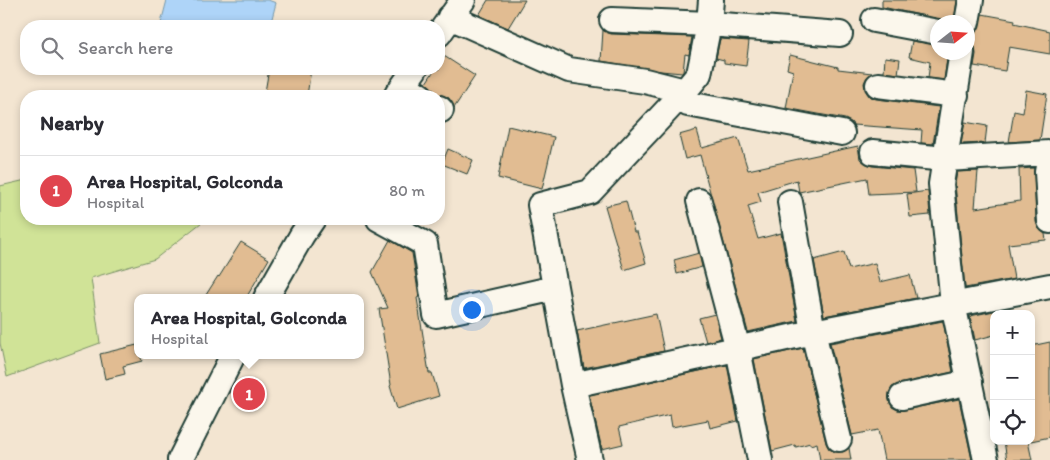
<!DOCTYPE html>
<html lang="en">
<head>
<meta charset="utf-8">
<style>
  :root { --surface:#fff; --page:#f7f7f7; --text:#2b2b33; --muted:#7c7c81; --line:#e1e1e2; --accent:#0b8043 }
  body { margin:0; font-family:Itim,sans-serif; background:var(--page); color:var(--text) }
  .controls { position:absolute; right:15px; bottom:15px; display:grid; overflow:hidden; border-radius:10px; box-shadow:0 2px 8px #0003 }
  .controls button { width:45px; height:45px; display:grid; place-items:center; padding:0; border:0; border-bottom:1px solid var(--line); background:var(--surface); color:var(--text); font:25px sans-serif }
  .compass { position:absolute; left:930px; top:15px; width:45px; height:45px; border-radius:50%; background:var(--surface); box-shadow:0 2px 8px #0003; rotate:73deg }
  .you { position:absolute; left:471px; top:309px; width:18px; height:18px; margin:-12px; border:4px solid #fff; border-radius:50%; background:#1a73e8; box-shadow:0 0 0 8px #1a73e833 }
  .badge { display:grid; place-items:center; width:32px; height:32px; border-radius:50%; background:var(--accent); color:#fff; font-size:16px; font-weight:700 }
  .pin { position:absolute; translate:-50% -50%; border:2px solid #fff; box-shadow:0 1px 5px #0006 }
  .popup { position:absolute; left:134px; top:294px; width:230px; height:65px; box-sizing:border-box; display:grid; place-content:center; border-radius:10px; background:var(--surface); filter:drop-shadow(0 1px 4px #0005); font-size:16px; white-space:nowrap; color:var(--muted) }
  .popup b { font-size:19px; color:var(--text) }
  .popup::after { content:''; position:absolute; left:50%; top:100%; margin-left:-10px; border:10px solid transparent; border-top-color:var(--surface) }
  .list { margin:0; padding:0; list-style:none }
  h2 { display:flex; justify-content:space-between; align-items:center; height:65px; margin:0; padding:0 20px; font-size:21px }
  h2 small { font-size:16px; font-weight:400; color:var(--muted) }
  .list li { display:grid; grid-template-columns:32px 1fr auto; gap:15px; align-items:center; box-sizing:border-box; height:70px; padding:0 20px; border-top:1px solid var(--line) }
  .list b { display:block; font-size:19px; white-space:nowrap }
  .list p { margin:0; font-size:16px; white-space:nowrap; color:var(--muted) }
  .list em { font-size:16px; font-style:normal; color:var(--muted) }
  .icon { flex:none; width:28px; height:28px; fill:none; stroke:currentColor; stroke-width:2; stroke-linecap:round; stroke-linejoin:round }
  .map { position:relative; flex:none; width:1050px; height:460px; overflow:hidden }
  .search { position:absolute; background:var(--surface); box-shadow:0 2px 8px #0003; left:20px; top:20px; width:425px; height:55px; display:flex; align-items:center; gap:12px; box-sizing:border-box; padding:0 18px; border-radius:20px; color:var(--muted); font-size:19px }
  .panel { position:absolute; background:var(--surface); box-shadow:0 2px 8px #0003; left:20px; top:90px; width:425px; height:135px; border-radius:20px }
  .map>svg:first-child { display:block }
  .green { fill:#d0e397; stroke:#789066 }
  .water { fill:#aed4f8; stroke:#7598aa }
  .building { fill:#e1bc92; stroke:#1f3d34 }
  .lines { fill:none; stroke-linecap:round; stroke-linejoin:round }
  .minor-casing { stroke:#1f3d34; stroke-width:28 }
  .minor { stroke:#fbf7ec; stroke-width:24 }
</style>
</head>
<body>
<div class="map">
<svg width="1050" height="460" viewBox="0 0 1050 460">
  <rect width="100%" height="100%" fill="#f3e5d1"/>
  <filter id="ink" filterUnits="userSpaceOnUse"><feTurbulence type="fractalNoise" baseFrequency=".02" numOctaves="2"/><feDisplacementMap in="SourceGraphic" scale="10" xChannelSelector="R" yChannelSelector="G"/><feConvolveMatrix kernelMatrix="1 2 1 2 8 2 1 2 1" color-interpolation-filters="sRGB"/></filter>
  <g filter="url(#ink)">
    <path class="green" d="M26,180v39h180l-51,40 -64,19 9,65 -93,34 -7,-34v-157z"/>
    <path class="water" d="M167,0h101l8,3 -6,23h-72l-37,-3z"/>
    <path class="building" d="M488,0h37l-17,28 -29,-13z
      M882,0h75l-3,22 -72,-15z
      M982,14l33,6 -1,3 36,8v23l-41,-7 -4,24 -31,-5 2,-12 -1,-7 -4,-5 1,-7 6,-5z
      M603,30l8,4 81,3 -3,18 -4,-1 -2,18 -1,1 -21,-2 -60,-10z
      M720,39l29,2 -3,25 -22,-3v-3l-8,-2z
      M912,41l26,4v7h10l-4,28 -16,-2 2,-16 -21,-5z
      M790,55l48,12v2l34,4 -5,4 -3,6 1,7 4,6 7,3 63,8 -6,37 -12,-1 1,-13 -69,-5 1,1 -3,-4 -6,-3 -59,-11 7,-37 -6,-2z
      M444,56l31,20 -21,32 -5,-10 -7,-3h-8l-1,-6 -7,-6 9,-14h4v-5z
      M885,57l15,2 -2,15 -14,-2z
      M269,69h42l-4,27h-14l-28,-4z
      M1026,90l21,4 -7,46 -31,2 5,-31 9,2z
      M965,122l22,4 -2,17 -24,1z
      M508,126l46,11 -12,52 -44,-11z
      M697,130l5,18 36,-10 10,32 110,-24 2,13 5,4 7,3 41,4 3,22 -47,2 -2,-16 -68,14 -2,-12 -39,12 3,10 -13,4 10,33 23,-6 16,88 -49,11 -48,-177 -15,4 -6,-24z
      M448,149l25,11 -6,14 -25,-10z
      M1034,168l2,54 3,7 6,5 1,6 -38,4 6,35 -49,9 -10,-104 2,-12 21,-1 -3,37 45,-7 -1,-32z
      M928,191l2,24 -20,2 -3,-23z
      M626,201l8,31h3l9,31 -22,7 -19,-64z
      M390,240l22,13 7,44 -2,1 12,75h3l7,23 -42,13 -7,-23 1,-1 -12,-76 9,-1 -16,-36z
      M241,242l28,17 -23,39h-42l14,-22 1,1z
      M844,252l5,17 26,-6 5,19 30,-7 6,23 -92,18 -10,-56z
      M699,253l3,14 -25,7 -3,-14z
      M999,310l1,4h-6v21l-19,5 -5,-24z
      M656,314l8,37 -80,17 -7,-37z
      M715,314l6,24 -15,4 -7,-24z
      M943,321l10,51 -54,12 -7,3 -3,6v6l3,8 6,3h6l55,-11 13,61h-88l-6,-30 -26,5 -22,-92z
      M1050,342v95l-19,4v-95z
      M137,345l1,10h2l2,6 -19,5 2,8 -20,5 -5,-25z
      M803,348l23,95 3,6 7,3h7l6,-4 2,12h-31l-3,-17 -7,2v-2l-14,4 -1,-2 -23,6 -18,-92z
      M727,365l11,56 -28,7 -2,-8 -36,7 -2,-12 -51,12 4,17 -21,5 -13,-54z
      M1004,441h24l4,19h-25z"/>
    <g class="lines">
      <g class="minor-casing">
        <path id="minor" d="M450,17l119,53 76,11 40,10
          M612,20l97,4 131,10
          M874,20l64,12
          M967,22l4,-22
          M439,34l24,-34
          M962,52l-21,132 12,120 33,156
          M404,85l17,11
          M878,85l78,10
          M396,96l19,-27
          M679,98l9,6 154,29
          M439,108l2,2
          M873,152l73,7 104,-6
          M1050,156l-3,16 3,49
          M699,201l39,148 22,111
          M790,202l23,130 26,107
          M379,219l46,25 11,71 119,-27
          M266,298l36,-63 11,-16
          M573,385l240,-53 237,-46
          M902,397l68,-15
          M180,460l53,-105
          M590,460l-17,-75 -33,-180 50,-13 95,-101 14,-17 10,-50 2,-24"/>
      </g>
      <use href="#minor" class="minor"/>
    </g>
  </g>
</svg>
<div class="controls">
<button>+</button>
<button>−</button>
<button><svg class="icon" aria-label="locate" viewBox="0 0 24 24"><circle cx="12" cy="12" r="6"/><path d="M12 2v4M12 18v4M2 12h4M18 12h4"/></svg></button>
</div>
<svg class="compass" viewBox="-18 -18 36 36"><path d="M0-13l5 13h-10z" fill="#e53935"/><path d="M0 13l5-13h-10z" fill="#7c7c81"/></svg>
<div class="you"></div>
<div class="pin badge" style="left:249px;top:394px;background:#e0444e">1</div>
<div class="popup"><b>Area Hospital, Golconda</b>Hospital</div>
<div class="search"><svg class="icon" aria-label="search" viewBox="0 0 24 24"><circle cx="10" cy="10" r="6"/><path d="M15 15l6 6"/></svg>Search here</div>
<section class="panel">
<h2>Nearby<small></small></h2>
<ul class="list">
<li><span class="badge" style="background:#e0444e">1</span><div><b>Area Hospital, Golconda</b><p>Hospital</p></div><em>80 m</em></li>
</ul>
</section>
</div>
</body>
</html>
